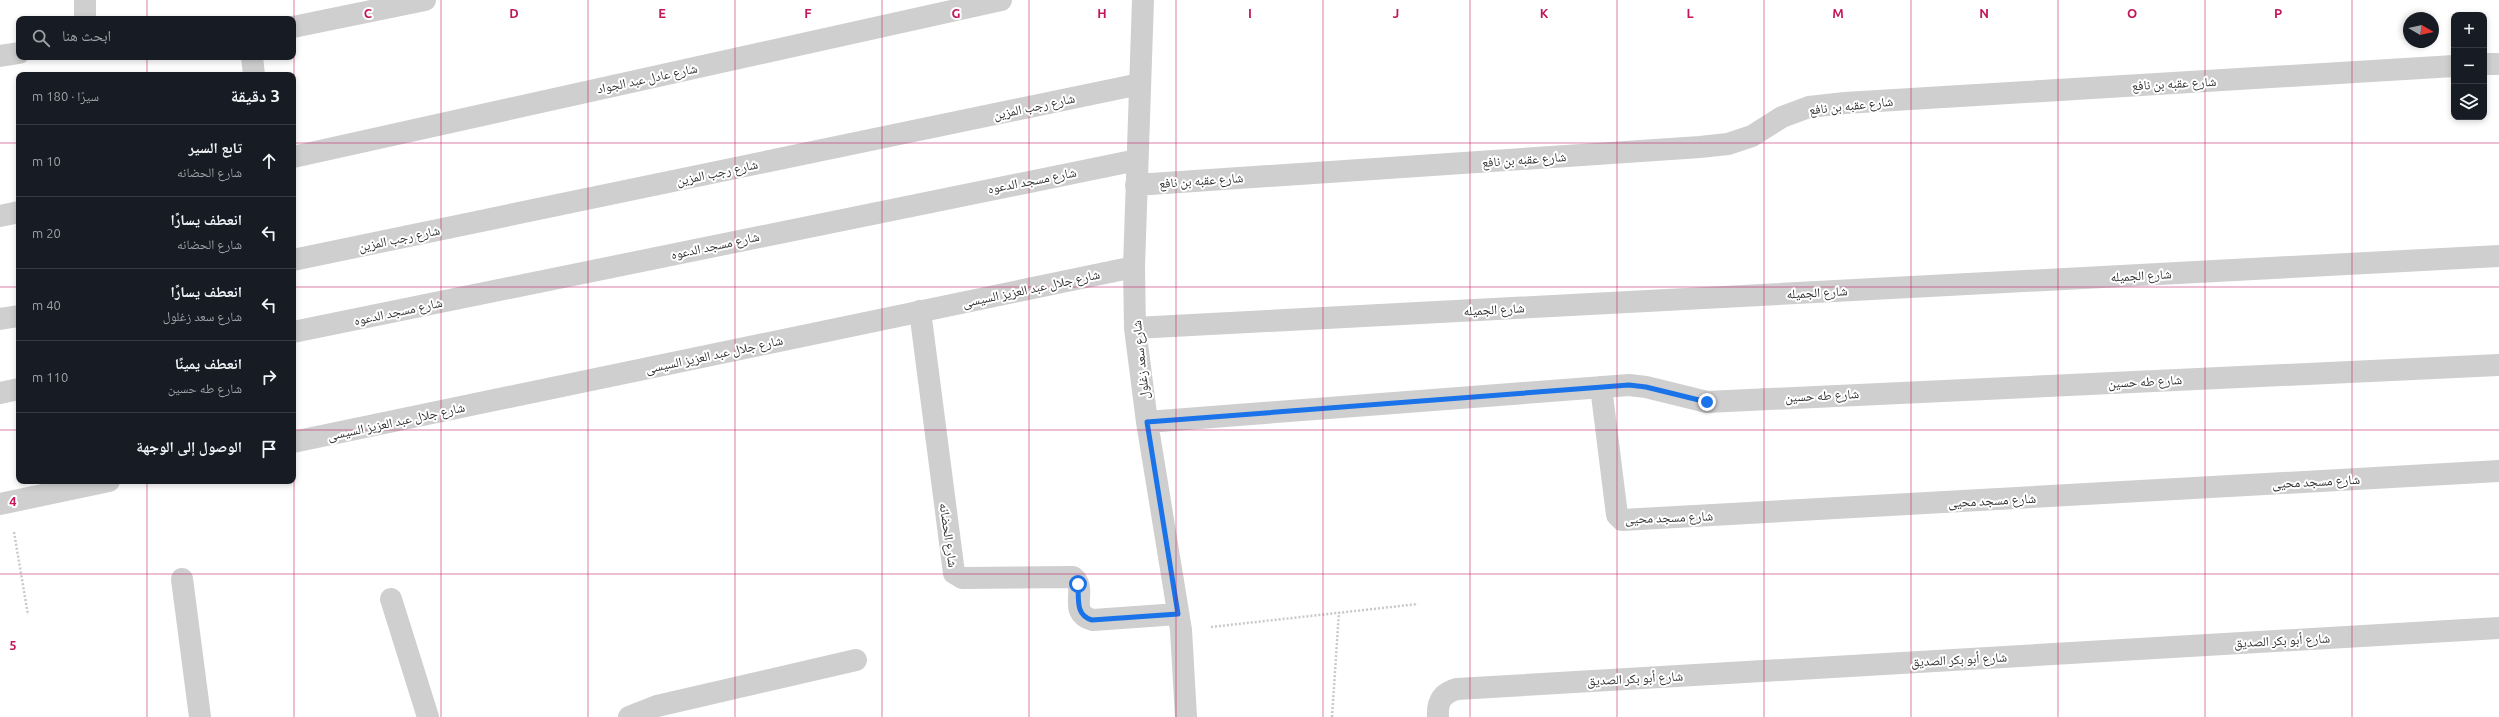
<!DOCTYPE html>
<html lang="ar">
<head>
<meta charset="utf-8">
<style>
  :root { --surface:#171b24; --page:#20242c; --text:#f1f3f6; --muted:#9ea1a6; --line:#363941 }
  body { margin:0; font-family:Ubuntu,"Noto Naskh Arabic",sans-serif; background:var(--page); color:var(--text); direction:rtl }
  .controls { position:absolute; right:12px; top:12px; display:grid; overflow:hidden; border-radius:8px; box-shadow:0 2px 6px #0003 }
  .controls button { width:36px; height:36px; display:grid; place-items:center; padding:0; border:0; border-bottom:1px solid var(--line); background:var(--surface); color:var(--text); font:20px sans-serif }
  .compass { position:absolute; left:2403px; top:12px; width:36px; height:36px; border-radius:50%; background:var(--surface); box-shadow:0 2px 6px #0003; rotate:99deg }
  .stop { position:absolute; width:12px; height:12px; margin:-9px; border:3px solid #1a73e8; border-radius:50%; background:#fff }
  .stop.end { background:#1a73e8; border-color:#fff; box-shadow:0 1px 4px #0008 }
  .list { margin:0; padding:0; list-style:none }
  h2 { display:flex; justify-content:space-between; align-items:center; height:52px; margin:0; padding:0 16px; font-size:17px }
  h2 small { font-size:13px; font-weight:400; color:var(--muted) }
  .list li { display:grid; grid-template-columns:26px 1fr auto; gap:12px; align-items:center; box-sizing:border-box; height:72px; padding:0 16px; border-top:1px solid var(--line) }
  .list b { display:block; font-size:15px; white-space:nowrap }
  .list p { margin:0; font-size:13px; white-space:nowrap; color:var(--muted) }
  .list em { font-size:13px; font-style:normal; color:var(--muted) }
  .icon { flex:none; width:22px; height:22px; fill:none; stroke:currentColor; stroke-width:2; stroke-linecap:round; stroke-linejoin:round }
  .map { position:relative; flex:none; width:2499px; height:717px; overflow:hidden; direction:ltr }
  .search { position:absolute; background:var(--surface); box-shadow:0 2px 6px #0003; left:16px; top:16px; width:280px; height:44px; display:flex; align-items:center; gap:10px; box-sizing:border-box; padding:0 14px; border-radius:8px; color:var(--muted); font-size:15px }
  .panel { position:absolute; background:var(--surface); box-shadow:0 2px 6px #0003; left:16px; top:72px; width:280px; height:412px; border-radius:8px; direction:rtl }
  .map>svg:first-child { display:block }
  .lines { fill:none; stroke-linecap:round; stroke-linejoin:round }
  .path { stroke:#c9c9c9; stroke-width:2.5; stroke-dasharray:2 2; stroke-linecap:butt }
  .street { stroke:#cfcfcf; stroke-width:22 }
  .route { stroke:#1a73e8; stroke-width:5 }
  .grid { fill:none; stroke:#c2185b; stroke-width:1; stroke-opacity:0.55 }
  .labels { text-anchor:middle; dominant-baseline:central; stroke-width:4; stroke-linejoin:round; paint-order:stroke }
  .street-label { font-size:13px; fill:#323232; stroke:#fff }
  .grid-label { font-size:13px; text-anchor:middle; font-weight:bold; fill:#c2185b; stroke:#fff; stroke-width:4; stroke-linejoin:round; paint-order:stroke }
</style>
</head>
<body>
<div class="map">
<svg width="2499" height="717" viewBox="0 0 2499 717">
  <rect width="100%" height="100%" fill="#fff"/>
  <g class="lines">
    <path class="path" d="M14,532l14,83
      M1211,627l207,-23
      M1332,717l7,-105"/>
    <path class="street" d="M85,0v19
      M1143,0l-9,267 1,61 12,94 34,208 5,87
      M293,27l132,-27
      M0,56l19,-3
      M252,57l2,18
      M2484,64h15
      M293,157l708,-157
      M1136,185l564,-38 28,-3 24,-8 30,-19 27,-10 36,-4 609,-37
      M0,216l19,-4
      M293,260l847,-176
      M920,311l34,262 8,5 111,-1c16,12 -7,36 20,43l85,-6
      M0,319l19,-3
      M1135,328l1364,-72
      M293,332l844,-172
      M1601,387l16,128 5,5 877,-49
      M0,393l19,-4
      M1147,422l482,-37 17,2 61,15 792,-37
      M293,442l841,-175
      M0,504l109,-23
      M182,579l18,138
      M391,599l37,118
      M629,717l28,-11 199,-46
      M1438,717c-1,-15 4,-24 19,-28l1042,-61"/>
  </g>
  <g class="lines">
    <path class="route" d="M1078,584c1,15 -3,31 14,36l86,-6 -31,-192 482,-37 17,2 61,15"/>
  </g>
  <path class="grid" d="M147,0v19M294,0v717M441,0v717M588,0v717M735,0v717M882,0v717M1029,0v717M1176,0v717M1323,0v717M1470,0v717M1617,0v717M1764,0v717M1911,0v717M2058,0v717M2205,0v717M2352,0v717M147,57v18M0,143h19M293,143h2206M0,287h19M293,287h2206M0,430h19M293,430h2206M147,481v236M0,574h2499"/>
  <g class="labels">
    <g class="street-label">
      <text transform="translate(647 78) rotate(-12)">شارع عادل عبد الجواد</text>
      <text transform="translate(2174 83) rotate(-3)">شارع عقبه بن نافع</text>
      <text transform="translate(1851 105) rotate(-6)">شارع عقبه بن نافع</text>
      <text transform="translate(1034 106) rotate(-12)">شارع رجب المزين</text>
      <text transform="translate(1524 159) rotate(-4)">شارع عقبه بن نافع</text>
      <text transform="translate(717 172) rotate(-12)">شارع رجب المزين</text>
      <text transform="translate(1032 180) rotate(-11)">شارع مسجد الدعوه</text>
      <text transform="translate(1201 180) rotate(-4)">شارع عقبه بن نافع</text>
      <text transform="translate(399 238) rotate(-12)">شارع رجب المزين</text>
      <text transform="translate(715 245) rotate(-12)">شارع مسجد الدعوه</text>
      <text transform="translate(2141 275) rotate(-3)">شارع الجميله</text>
      <text transform="translate(1031 288) rotate(-12)">شارع جلال عبد العزيز السيسى</text>
      <text transform="translate(1817 292) rotate(-3)">شارع الجميله</text>
      <text transform="translate(1494 309) rotate(-3)">شارع الجميله</text>
      <text transform="translate(398 311) rotate(-12)">شارع مسجد الدعوه</text>
      <text transform="translate(714 354) rotate(-12)">شارع جلال عبد العزيز السيسى</text>
      <text transform="translate(1140 360) rotate(-96)">شارع سعد زغلول</text>
      <text transform="translate(2145 381) rotate(-3)">شارع طه حسين</text>
      <text transform="translate(1822 395) rotate(-3)">شارع طه حسين</text>
      <text transform="translate(396 421) rotate(-12)">شارع جلال عبد العزيز السيسى</text>
      <text transform="translate(2316 481) rotate(-3)">شارع مسجد محيى</text>
      <text transform="translate(1992 500) rotate(-3)">شارع مسجد محيى</text>
      <text transform="translate(1669 517) rotate(-2)">شارع مسجد محيى</text>
      <text transform="translate(949 535) rotate(82)">شارع الحضانه</text>
      <text transform="translate(2282 640) rotate(-3)">شارع أبو بكر الصديق</text>
      <text transform="translate(1959 659) rotate(-3)">شارع أبو بكر الصديق</text>
      <text transform="translate(1635 678) rotate(-3)">شارع أبو بكر الصديق</text>
    </g>
  </g>
  <g class="grid-label">
    <text x="368" y="18">C</text>
    <text x="514" y="18">D</text>
    <text x="662" y="18">E</text>
    <text x="808" y="18">F</text>
    <text x="956" y="18">G</text>
    <text x="1102" y="18">H</text>
    <text x="1250" y="18">I</text>
    <text x="1396" y="18">J</text>
    <text x="1544" y="18">K</text>
    <text x="1690" y="18">L</text>
    <text x="1838" y="18">M</text>
    <text x="1984" y="18">N</text>
    <text x="2132" y="18">O</text>
    <text x="2278" y="18">P</text>
    <text x="13" y="506">4</text>
    <text x="13" y="650">5</text>
  </g>
</svg>
<div class="controls">
<button>+</button>
<button>−</button>
<button><svg class="icon" aria-label="layers" viewBox="0 0 24 24"><path d="M12 4l9 5-9 5-9-5zM3 14l9 5 9-5"/></svg></button>
</div>
<svg class="compass" viewBox="-18 -18 36 36"><path d="M0-13l5 13h-10z" fill="#e53935"/><path d="M0 13l5-13h-10z" fill="#9ea1a6"/></svg>
<div class="stop" style="left:1078px;top:584px"></div>
<div class="stop end" style="left:1707px;top:402px"></div>
<div class="search"><svg class="icon" aria-label="search" viewBox="0 0 24 24"><circle cx="10" cy="10" r="6"/><path d="M15 15l6 6"/></svg>ابحث هنا</div>
<section class="panel">
<h2>3 دقيقة<small>سيرًا · 180 m</small></h2>
<ul class="list">
<li><svg class="icon" aria-label="ahead" viewBox="0 0 24 24"><path d="M12 20V5M6 11l6-6 6 6"/></svg><div><b>تابع السير</b><p>شارع الحضانه</p></div><em>10 m</em></li>
<li><svg class="icon" aria-label="left" viewBox="0 0 24 24"><path d="M17 20v-9H6M10 6l-5 5 5 5"/></svg><div><b>انعطف يسارًا</b><p>شارع الحضانه</p></div><em>20 m</em></li>
<li><svg class="icon" aria-label="left" viewBox="0 0 24 24"><path d="M17 20v-9H6M10 6l-5 5 5 5"/></svg><div><b>انعطف يسارًا</b><p>شارع سعد زغلول</p></div><em>40 m</em></li>
<li><svg class="icon" aria-label="right" viewBox="0 0 24 24"><path d="M7 20v-9h11M14 6l5 5-5 5"/></svg><div><b>انعطف يمينًا</b><p>شارع طه حسين</p></div><em>110 m</em></li>
<li><svg class="icon" aria-label="arrive" viewBox="0 0 24 24"><path d="M6 21V4h12l-3 4 3 4H6"/></svg><div><b>الوصول إلى الوجهة</b></div></li>
</ul>
</section>
</div>
</body>
</html>
